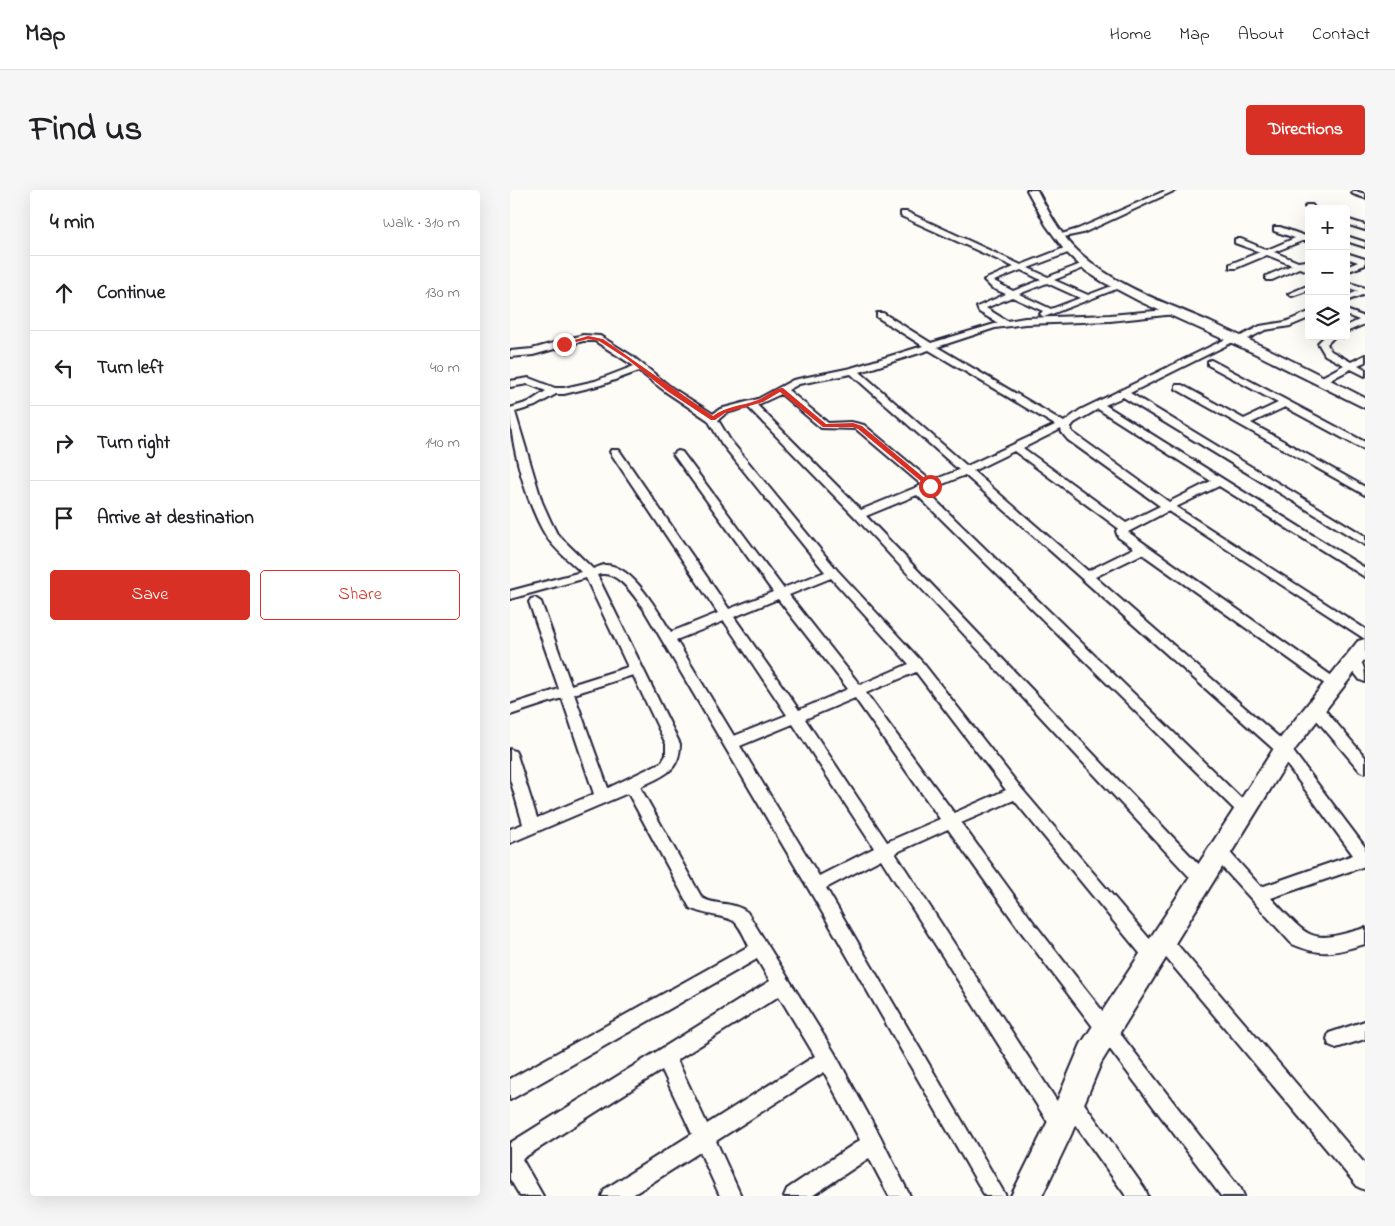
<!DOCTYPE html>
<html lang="en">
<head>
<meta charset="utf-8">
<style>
  :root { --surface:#fff; --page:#f6f6f6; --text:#202124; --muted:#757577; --line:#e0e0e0; --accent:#d93025 }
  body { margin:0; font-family:"Indie Flower",sans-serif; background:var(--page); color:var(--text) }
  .controls { position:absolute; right:15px; top:15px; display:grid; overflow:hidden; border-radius:5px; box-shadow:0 5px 20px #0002 }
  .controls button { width:45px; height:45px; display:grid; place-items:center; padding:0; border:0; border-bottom:1px solid var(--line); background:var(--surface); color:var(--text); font:25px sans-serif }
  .stop { position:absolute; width:15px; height:15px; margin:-11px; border:4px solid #d93025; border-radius:50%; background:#fff }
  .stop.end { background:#d93025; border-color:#fff; box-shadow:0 1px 5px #0008 }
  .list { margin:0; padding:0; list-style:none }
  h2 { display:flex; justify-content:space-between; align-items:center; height:65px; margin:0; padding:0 20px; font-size:21px }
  h2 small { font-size:16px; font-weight:400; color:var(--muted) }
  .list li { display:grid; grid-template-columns:32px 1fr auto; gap:15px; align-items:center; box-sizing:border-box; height:75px; padding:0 20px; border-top:1px solid var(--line) }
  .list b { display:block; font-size:19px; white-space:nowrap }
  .list em { font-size:16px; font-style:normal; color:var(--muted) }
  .actions { display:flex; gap:10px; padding:15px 20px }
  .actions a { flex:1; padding:11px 0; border:1px solid var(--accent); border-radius:5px; text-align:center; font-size:18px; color:var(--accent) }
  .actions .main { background:var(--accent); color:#fff }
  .icon { flex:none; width:28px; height:28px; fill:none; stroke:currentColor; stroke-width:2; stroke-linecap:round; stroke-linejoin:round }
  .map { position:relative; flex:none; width:855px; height:1006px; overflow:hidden; border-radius:5px }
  header { display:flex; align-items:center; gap:30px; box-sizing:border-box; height:70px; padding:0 25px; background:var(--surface); border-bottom:1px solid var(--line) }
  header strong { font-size:24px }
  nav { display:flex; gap:28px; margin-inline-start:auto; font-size:18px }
  .intro { display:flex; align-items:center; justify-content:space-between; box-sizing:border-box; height:120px; padding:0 30px }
  h1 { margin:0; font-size:35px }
  .button { padding:12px 22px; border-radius:5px; background:var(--accent); color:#fff; font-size:18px; font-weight:700 }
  main { display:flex; gap:30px; padding:0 30px }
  aside { flex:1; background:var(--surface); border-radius:5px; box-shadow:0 5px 20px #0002 }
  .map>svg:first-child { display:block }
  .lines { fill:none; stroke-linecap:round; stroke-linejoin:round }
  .street-casing { stroke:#22223b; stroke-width:4 }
  .secondary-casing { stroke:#22223b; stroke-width:4 }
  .street { fill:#fdfcf7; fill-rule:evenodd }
  .secondary { fill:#fdfcf7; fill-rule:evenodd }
  .route { fill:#d93025 }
</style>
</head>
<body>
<header>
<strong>Map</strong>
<nav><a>Home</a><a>Map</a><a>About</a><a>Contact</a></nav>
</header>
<div class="intro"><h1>Find us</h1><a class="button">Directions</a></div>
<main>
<aside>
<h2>4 min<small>Walk · 310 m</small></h2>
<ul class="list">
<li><svg class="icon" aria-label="ahead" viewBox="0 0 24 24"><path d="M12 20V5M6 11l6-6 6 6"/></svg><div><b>Continue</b></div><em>130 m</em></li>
<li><svg class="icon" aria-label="left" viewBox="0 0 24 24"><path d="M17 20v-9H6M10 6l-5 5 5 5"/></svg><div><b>Turn left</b></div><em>40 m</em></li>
<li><svg class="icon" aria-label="right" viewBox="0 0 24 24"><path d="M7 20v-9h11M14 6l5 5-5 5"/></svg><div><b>Turn right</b></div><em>140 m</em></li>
<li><svg class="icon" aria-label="arrive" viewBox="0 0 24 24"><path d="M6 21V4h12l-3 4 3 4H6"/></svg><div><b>Arrive at destination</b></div></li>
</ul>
<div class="actions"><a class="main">Save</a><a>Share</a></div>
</aside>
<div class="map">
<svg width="855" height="1006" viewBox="0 0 855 1006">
  <rect width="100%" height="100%" fill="#fdfcf7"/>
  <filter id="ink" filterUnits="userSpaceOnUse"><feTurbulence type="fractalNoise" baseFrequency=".02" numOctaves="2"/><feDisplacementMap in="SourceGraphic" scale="10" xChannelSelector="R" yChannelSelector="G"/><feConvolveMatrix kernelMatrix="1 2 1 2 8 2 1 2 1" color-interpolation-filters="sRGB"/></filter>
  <g filter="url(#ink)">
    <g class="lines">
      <g class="street-casing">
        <path id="street" d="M657,0h9l-93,43 -24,5 -4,-2 23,-7z
          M845,1l10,3v4l-12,-4 -1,-1z
          M796,15h6l3,4 -6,1 -4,-3z
          M391,22h6l114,53 46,-18h6v4l-45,17 20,9 38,-15h3v4l-35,14 34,15 29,-11 7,2 -80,31 -4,-3 3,-3 -31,-14 -26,11 21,13 18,-3 85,-3 68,-6 1,2 -4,3 -65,7 -85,3 -30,4 -58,19 127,75 16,-12 152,-74 7,1 21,-11 25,-4 24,-10v6l-19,8 -25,4 -23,12 -7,-1 -105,52 235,143v9l-242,-148 -18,8 260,163v9l-146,-91 -43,21 189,122v10l-197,-128 -40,21 211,149 2,3 -2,3h-10l-187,-133 -47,23 194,169 76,101v19l-94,32c39,41 37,47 94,30v16c-31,9 -43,13 -73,0l-79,-87 -2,-5 2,-5 6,-2 6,2 36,40 92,-32 -74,-101 -314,-279 -39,16 324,316 3,4 -3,4 -5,2 -5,-2 -323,-320 -51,21 342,358 2,5 -2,5 -6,2 -6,-2 -341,-367 -107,-110 -22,6 -8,7 12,20 107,130 86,93 98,125 138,162 3,6 -3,6 -6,2 -6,-2 -133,-162 -53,23 73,100 207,266 3,7h-23l-199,-263 -74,-104 -53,24 173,265 3,7 -3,7 -7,3 -7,-3 -173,-273 -55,29 180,308h-21l-167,-291 -175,-297c-11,-15 -26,-39 -46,-33l83,169c0,28 -18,32 -40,43l62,111c14,8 30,3 45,14l87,140 46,84 30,60h-21l-20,-38 -57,38h-28l3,-7 73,-49 -36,-68 -108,69 25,55h-21l-20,-44 -69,44h-29l3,-7 87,-55 -30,-64 -140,89 21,37h-23l-10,-17v-36l260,-162 -13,-22 -247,141v-21l239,-133c-4,-8 -8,-18 -14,-24 -7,-6 -32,-7 -45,-14l-62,-115 -118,50v-14l13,-5 -13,-45v-30l5,2 2,4 20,63 57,-24 -32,-96 -52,17v-10l49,-16 -30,-87 2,-3 4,-1 6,4 30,83 57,-18 -42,-89 -76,21v-8l71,-19c-11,-11 -27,-23 -35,-36 -19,-31 -36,-92 -36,-128l19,-6 17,-11 -18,-7 -18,3v-6l19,-3 26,10h9l31,-7 39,-15 -39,-25h-12l-50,14 -23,2v-6l22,-2 51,-14 17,1 32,20 40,32 41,26 7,-5 38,-10 35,-19 58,-12 72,-22 -46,-29v-4h6l48,30 67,-20 -19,-11 -2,-5 29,-13 -14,-6 -8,-8 30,-13 -113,-51zM511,80l20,10 -28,11 -19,-10zM537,93l33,15 -29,11 -32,-15zM419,160l126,75 -88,41 -107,-94zM129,181l27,21 42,28 14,24 103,128 -42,16 -101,-136 -4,-1 -5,3 100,138 -44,17 -110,-159h-8l-1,2 108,161 -47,19c-13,-20 -39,-69 -67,-67 -4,1 -8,3 -11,4l-36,-35 -6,-12 -9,-20 -27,-90 20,-6 21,-12h8l37,-9zM341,184l108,96 -28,11 -67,-56 -13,-3 -23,1 -40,-33 11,-6zM271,204l40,34 35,1 66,56 -61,25 -104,-105zM588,219l113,72 -42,21 -97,-70 -1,-5 3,-4zM551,239l1,4 6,7 92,66 -34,17 -103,-75zM504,261l104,77 -2,3 2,6 16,11 -46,23 -115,-100zM321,388l78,86 -49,21 -71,-90zM268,409l70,90 -49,21 -65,-93zM214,431l63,94 -53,21 -58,-96zM406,482l90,118 -52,23 -88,-120zM123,485l33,69v11l-4,7 -54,26 -34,-94zM345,508l85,121 -53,23 -82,-123zM283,534l81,124 -55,28 -79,-130zM269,806l36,60 -108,68 -30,-64z
          M836,29l19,6v5l-19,-6z
          M764,37h6l28,10v4h-6l-28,11 24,10 8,-1 3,10 -10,-3 -27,12h-6v-4l26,-11 -25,-10 -31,13h-6v-4l30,-12 -25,-9v-4h6l26,11 28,-12 -21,-7z
          M836,46l19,6v5l-19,-6z
          M836,63l19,6v6l-19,7v-5l12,-5 -12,-4z
          M836,92l19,6v6l-19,7v-5l12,-5 -12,-4z
          M799,95v5l-17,6 -4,-2z
          M836,120l19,7v7l-19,8v-6l13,-6 -13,-5z
          M815,146h10l-8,8 4,7 20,11 14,-7v7l-7,3 7,4v7l-14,-7 -27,14h-6v-4l26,-14 -19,-10 -7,-12z
          M701,170l154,82v7l-4,-1 -76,-41 -34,16 114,64v8l-189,-106v-4h6l62,34 34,-16 -70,-38v-4z
          M843,467c12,4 12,14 12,25l-5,-2 -14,-18 2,-3z
          M805,513l5,1 45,53v16l-5,-2 -50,-59 -2,-4 2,-4z
          M653,743l6,2 196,229v26l-7,-3 -201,-240 -3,-6 3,-6z
          M855,831v18l-29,9 -7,-3 -2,-6 2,-6z
          M561,902l7,3 67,94 3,7h-22l-62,-87 -3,-7 3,-7z"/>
      </g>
      <g class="secondary-casing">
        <path id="secondary" d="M517,0h10c12,23 25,48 45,65 37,33 85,48 130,68 52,23 103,49 153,75v10l-111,-55 -113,-51 -38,-20 -17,-11 -21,-20 -19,-26z
          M855,449v20l-69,89 -195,315 -30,72 -29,61h-31l40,-81 30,-71 201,-308 76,-95z"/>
      </g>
      <use href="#street" class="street"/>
      <use href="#secondary" class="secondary"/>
    </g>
  </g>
  <path class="route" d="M78,146l15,3 110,77c13,-10 29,-10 45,-16 8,-3 16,-12 25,-12l43,36 27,-1 9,3 72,60 -6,1 -70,-58 -6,-2h-29l-43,-35 -17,10 -38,11 -10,7h-4l-44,-29 -40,-32 -28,-18 -11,-2 -24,6 -3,-1z"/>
</svg>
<div class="controls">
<button>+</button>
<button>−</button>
<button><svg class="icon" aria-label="layers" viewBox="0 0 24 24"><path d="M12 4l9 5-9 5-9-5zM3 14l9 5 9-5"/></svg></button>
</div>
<div class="stop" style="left:420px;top:296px"></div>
<div class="stop end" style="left:54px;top:154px"></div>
</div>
</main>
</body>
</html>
